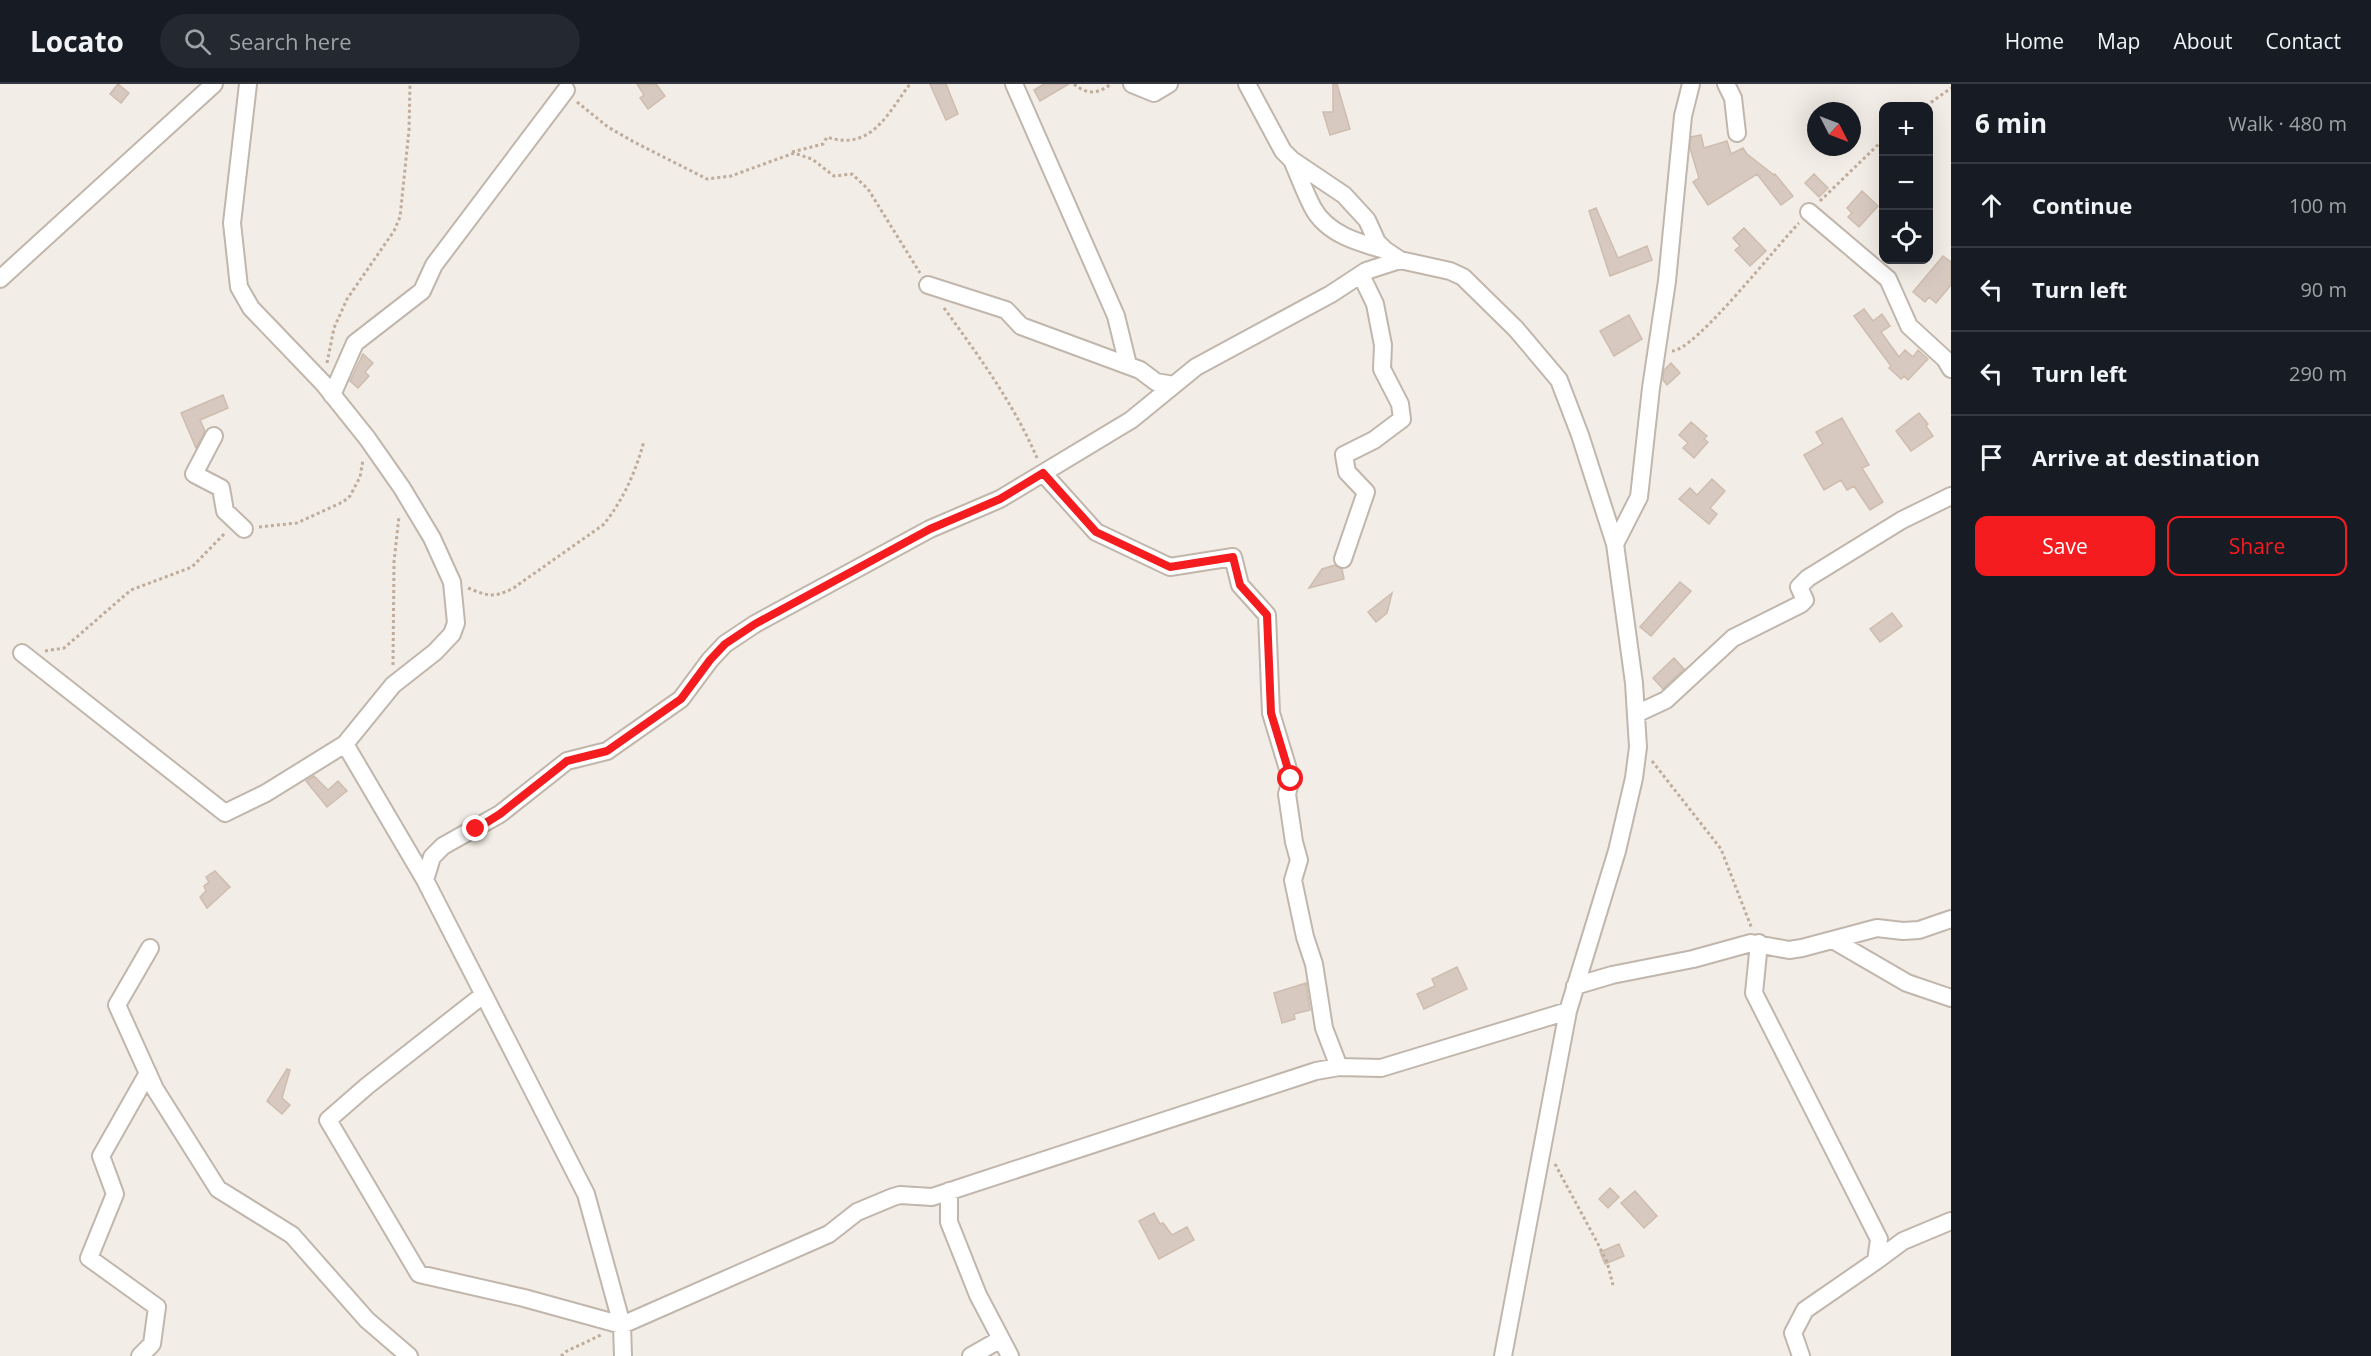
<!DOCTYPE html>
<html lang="en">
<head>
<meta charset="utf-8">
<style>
  :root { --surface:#171b24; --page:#242831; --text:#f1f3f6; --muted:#9ea1a6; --line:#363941; --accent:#f41c1f }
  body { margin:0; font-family:"Open Sans",sans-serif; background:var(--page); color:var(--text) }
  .controls { position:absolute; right:18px; top:18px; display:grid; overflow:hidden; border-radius:12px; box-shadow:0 6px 24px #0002 }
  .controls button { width:54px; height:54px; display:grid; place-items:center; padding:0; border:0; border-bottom:2px solid var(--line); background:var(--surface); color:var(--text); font:30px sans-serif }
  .compass { position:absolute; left:1807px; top:18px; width:54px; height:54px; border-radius:50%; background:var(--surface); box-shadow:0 6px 24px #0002; rotate:132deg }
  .stop { position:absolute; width:18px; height:18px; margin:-14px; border:4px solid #f41c1f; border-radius:50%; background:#fff }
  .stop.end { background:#f41c1f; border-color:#fff; box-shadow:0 2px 6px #0008 }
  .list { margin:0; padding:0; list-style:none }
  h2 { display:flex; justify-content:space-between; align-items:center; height:78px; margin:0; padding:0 24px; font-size:26px }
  h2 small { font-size:20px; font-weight:400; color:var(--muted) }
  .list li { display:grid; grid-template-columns:39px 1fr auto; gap:18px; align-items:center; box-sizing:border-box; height:84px; padding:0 24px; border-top:2px solid var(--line) }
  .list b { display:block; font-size:22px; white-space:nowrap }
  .list em { font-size:20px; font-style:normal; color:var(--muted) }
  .actions { display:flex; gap:12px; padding:18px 24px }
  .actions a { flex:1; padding:14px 0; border:2px solid var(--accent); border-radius:12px; text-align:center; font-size:21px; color:var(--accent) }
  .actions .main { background:var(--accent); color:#fff }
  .icon { flex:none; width:33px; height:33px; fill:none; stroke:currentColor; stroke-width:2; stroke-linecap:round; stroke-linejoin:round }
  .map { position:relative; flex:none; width:1951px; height:1272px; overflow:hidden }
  header { display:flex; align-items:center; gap:36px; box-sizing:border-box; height:84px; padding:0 30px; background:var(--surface); border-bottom:2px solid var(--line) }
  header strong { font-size:28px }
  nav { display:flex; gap:33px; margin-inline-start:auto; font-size:21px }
  .search { width:420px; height:54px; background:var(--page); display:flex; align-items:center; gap:15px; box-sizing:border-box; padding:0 21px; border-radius:33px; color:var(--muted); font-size:22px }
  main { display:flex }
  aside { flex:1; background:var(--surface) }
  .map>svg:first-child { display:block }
  .building { fill:#d7c9bf; stroke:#cebdaf; stroke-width:1.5 }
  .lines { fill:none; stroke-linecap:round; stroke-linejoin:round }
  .minor-casing { stroke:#c1b6ac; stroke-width:20 }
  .path { stroke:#bfac9b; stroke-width:3; stroke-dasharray:3 3; stroke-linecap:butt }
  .minor { stroke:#fff; stroke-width:16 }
  .route { stroke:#f41c1f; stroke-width:8 }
</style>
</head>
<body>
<header>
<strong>Locato</strong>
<div class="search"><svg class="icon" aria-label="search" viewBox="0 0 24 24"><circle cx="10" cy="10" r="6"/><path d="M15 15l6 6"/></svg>Search here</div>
<nav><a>Home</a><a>Map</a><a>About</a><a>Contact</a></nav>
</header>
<main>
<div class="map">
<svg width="1951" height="1272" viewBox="0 0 1951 1272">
  <rect width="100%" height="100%" fill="#f2ede6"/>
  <path class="building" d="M118,0l11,9 -8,10 -11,-9z
    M637,0h19l9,12 -17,13 -8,-11 4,-3z
    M930,0h16l12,30 -12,6z
    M1044,0h25l-29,17 -6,-11z
    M1333,0h4l13,45 -20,6 -7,-23h10z
    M1701,51l3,13 23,-7 4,13 12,-6 4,6 27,21 1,-1 18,22 -12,9 -24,-31 -49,31 -15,-23 6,-4 -9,-30 1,-11z
    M1814,90l14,14 -9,9 -14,-14z
    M1862,107l16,15 -19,21 -11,-10 4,-4 -5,-5z
    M1596,124l22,50 29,-12 5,14 -42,16 -21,-65z
    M1744,144l22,23 -16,15 -15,-16 5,-4 -7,-8z
    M1943,172l8,6v23l-15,18 -7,-6 -4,5 -12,-10z
    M1864,225l9,12 9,-7 8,12 -9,6 18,25 6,-7 8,7 5,-7 10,9 -20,21 -4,-4 -3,3 -12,-11 2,-2 -37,-50z
    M1629,231l13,24 -28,17 -14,-25z
    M363,270l10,9 -8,9 4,4 -11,12 -8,-7z
    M1671,279l9,10 -13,12 -4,-5 1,-10z
    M223,311l5,13 -28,12 5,11 -9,17 -15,-35z
    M1919,329l9,11 -2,2 7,10 -22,15 -15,-20z
    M1842,334l27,47 -7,3 21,34 -13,8 -16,-24 -7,4 -6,-10 -17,10 -20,-35 19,-11 -7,-12z
    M1691,338l16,14 -3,3 4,3 -14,16 -11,-10 5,-5 -9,-8z
    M1712,395l13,12 -15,17 7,6 -8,10 -30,-25 11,-11 7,7z
    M1335,481l7,4 2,10 -35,9 13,-19z
    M1680,498l11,9 -40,45 -11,-9z
    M1392,509l-5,20 -11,9 -8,-10z
    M1892,529l10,13 -22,16 -10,-13z
    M1674,574l10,11 -21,20 -10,-11z
    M314,692l14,14 10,-9 9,10 -20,16 -21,-26z
    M215,787l15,16 -23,21 -7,-11 6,-6 -2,-5 5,-4 -3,-5z
    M1457,883l10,22 -43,20 -7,-15 18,-8 -3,-7z
    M1306,899l4,27 -16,4 1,5 -13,4 -8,-30z
    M287,985l3,1 -8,28 8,7 -8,9 -15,-13z
    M1610,1104l9,9 -11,11 -9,-9z
    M1635,1107l22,25 -13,12 -23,-25z
    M1154,1129l6,11 3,-1 9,12 15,-8 7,13 -35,19 -20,-38z
    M1619,1160l5,12 -19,8 -5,-12z"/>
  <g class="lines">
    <g class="minor-casing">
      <path id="minor" d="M248,0l-16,139 7,64 12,21 72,75 44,55 35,50 30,50 20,44 4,41 -4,11 -17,18 -42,33 -48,59 80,136 161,314 36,131 1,31
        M1014,0l102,232 12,49
        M1132,0l22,9 15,-9
        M1247,0l36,67 9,9 52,35 23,25 10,22 8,8 15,10 50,11 13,6 53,52 43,51 21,55 35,109 19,139 4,64 -4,31 -17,73 -49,160 -65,345
        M1726,0l7,14 4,35
        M1292,76c7,16 13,33 21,48 14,26 46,35 72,42
        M1809,128l79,67 21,47 36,33 6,10
        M0,195l214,-195
        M928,201l78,25 15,16 119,44 16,12 18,3
        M332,311l23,-52 67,-52 12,-26 132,-175
        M214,352l-20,38 27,14 4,23 19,18
        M1043,389l53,59 74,35 63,-10 7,28 27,30 4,98 20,66 -4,15 7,48 5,18 -6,20 12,57 9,27 10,64 15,39
        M1615,460l24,-47 12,-109 16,-107 16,-165 8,-32
        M1343,475l23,-67 -19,-20 -3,-17 30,-15 28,-21 -2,-15 -18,-35 1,-24 -8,-41 -14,-29
        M22,569l203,160 41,-20 79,-49
        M1636,630l30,-14 67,-62 68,-34 4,-4 -6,-13 9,-9 94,-58 49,-24
        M425,796l7,-23 11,-11 57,-32 67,-53 40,-10 74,-52 29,-39 15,-16 30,-20 175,-95 70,-30 131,-79 65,-53 135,-73 35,-23 34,-11
        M1833,856l74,43 44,15
        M1759,859l-5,50 125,246 -3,22 -71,49 -12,23 8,23
        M150,864l-33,57 38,84 63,100 74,46 75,85 42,36
        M1575,902l37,-11 81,-16 58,-16 38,7 13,-2 75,-20 26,3 16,-1 32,-11
        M483,911l-116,91 -39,34 91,154 105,24 98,27 207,-91 28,-22 36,-15 7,-2 32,2 384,-126 23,-4 42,1 187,-57
        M949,1107v31l29,73 32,61
        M1876,1177l27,-20 48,-20
        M140,1272l12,-12 5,-37 -68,-49 26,-64 -14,-38 47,-83
        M971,1272l30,-17"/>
    </g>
    <path class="path" d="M1074,0c13,11 24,10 37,0
      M577,18l31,25 26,15 73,37 24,-3 63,-23 18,6 22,17 18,-2 16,15 52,84
      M1926,22l25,-18
      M792,68l31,-8 4,-7c44,15 61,-24 83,-53
      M1820,117l64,-62
      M944,224c34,47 70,96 93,150
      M1672,267c23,0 106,-107 127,-128
      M327,279l7,-35 13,-29 47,-68 6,-14 9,-87 1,-46
      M259,443l38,-4 46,-21 7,-6 10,-19 3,-17
      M468,504c20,8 24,10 44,1l91,-64c20,-24 33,-54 41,-84
      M45,567l19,-3 67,-58 61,-23 34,-35
      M393,581l1,-103 5,-46
      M1652,677l69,88 31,80
      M1555,1080l42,78 10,20 6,23
      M561,1272l6,-5 34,-16"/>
    <use href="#minor" class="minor"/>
  </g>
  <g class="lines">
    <path class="route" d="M476,745l24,-15 67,-53 40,-10 74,-52 29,-39 15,-16 30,-20 175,-95 70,-30 43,-26 53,59 74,35 63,-10 7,28 27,30 4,98 20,66"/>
  </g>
</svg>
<div class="controls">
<button>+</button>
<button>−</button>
<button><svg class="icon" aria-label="locate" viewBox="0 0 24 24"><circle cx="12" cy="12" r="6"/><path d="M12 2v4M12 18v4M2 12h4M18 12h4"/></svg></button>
</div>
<svg class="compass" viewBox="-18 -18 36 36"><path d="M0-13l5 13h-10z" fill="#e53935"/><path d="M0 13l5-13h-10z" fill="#9ea1a6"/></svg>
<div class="stop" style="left:1291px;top:695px"></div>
<div class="stop end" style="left:476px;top:745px"></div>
</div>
<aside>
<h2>6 min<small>Walk · 480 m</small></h2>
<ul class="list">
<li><svg class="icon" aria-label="ahead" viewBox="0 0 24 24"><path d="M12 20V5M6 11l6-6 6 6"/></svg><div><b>Continue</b></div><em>100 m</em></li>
<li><svg class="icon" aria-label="left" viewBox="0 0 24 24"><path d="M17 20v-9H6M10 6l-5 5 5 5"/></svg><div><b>Turn left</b></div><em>90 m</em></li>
<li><svg class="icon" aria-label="left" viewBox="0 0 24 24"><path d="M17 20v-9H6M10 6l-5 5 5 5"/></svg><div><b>Turn left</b></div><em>290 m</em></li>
<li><svg class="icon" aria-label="arrive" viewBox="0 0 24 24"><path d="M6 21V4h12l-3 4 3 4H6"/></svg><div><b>Arrive at destination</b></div></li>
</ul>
<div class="actions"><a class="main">Save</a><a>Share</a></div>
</aside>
</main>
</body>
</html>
